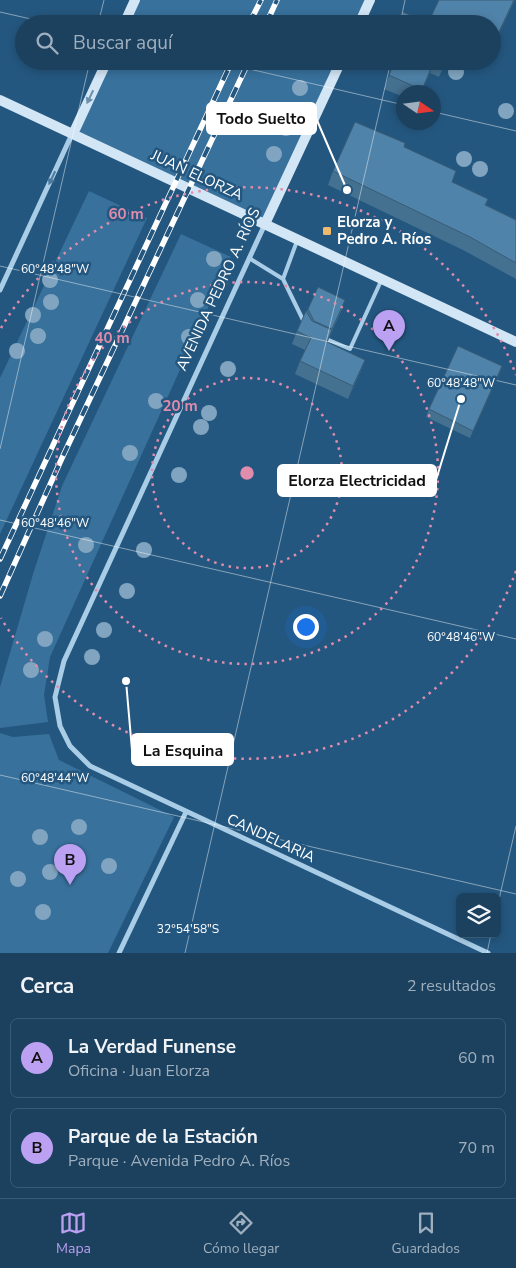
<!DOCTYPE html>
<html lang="es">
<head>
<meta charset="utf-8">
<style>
  :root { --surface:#1b415f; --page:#284c68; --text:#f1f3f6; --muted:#a0afbd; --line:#395a74; --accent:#bca0f2 }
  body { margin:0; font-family:"Nunito Sans",sans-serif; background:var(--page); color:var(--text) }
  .controls { position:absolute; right:15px; bottom:15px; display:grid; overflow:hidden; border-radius:8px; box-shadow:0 2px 8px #0003 }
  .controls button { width:45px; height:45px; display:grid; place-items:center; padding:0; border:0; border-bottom:1px solid var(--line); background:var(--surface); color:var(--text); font:25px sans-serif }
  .compass { position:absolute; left:396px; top:85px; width:45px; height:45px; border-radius:50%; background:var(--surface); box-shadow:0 2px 8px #0003; rotate:103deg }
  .you { position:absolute; left:305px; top:626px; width:18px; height:18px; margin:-12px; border:4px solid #fff; border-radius:50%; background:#1a73e8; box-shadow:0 0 0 8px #1a73e833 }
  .badge { display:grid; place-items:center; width:32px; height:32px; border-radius:50%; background:var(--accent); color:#111; font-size:16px; font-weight:700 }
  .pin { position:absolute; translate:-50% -41px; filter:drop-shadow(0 1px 2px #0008) }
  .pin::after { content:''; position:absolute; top:26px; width:18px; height:15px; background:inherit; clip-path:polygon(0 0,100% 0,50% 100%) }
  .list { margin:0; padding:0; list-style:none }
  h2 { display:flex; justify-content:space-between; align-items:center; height:65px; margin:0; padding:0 20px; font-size:21px }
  h2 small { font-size:16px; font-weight:400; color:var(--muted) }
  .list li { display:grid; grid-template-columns:32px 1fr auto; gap:15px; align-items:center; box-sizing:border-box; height:80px; margin:0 10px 10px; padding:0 10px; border:1px solid var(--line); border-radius:8px }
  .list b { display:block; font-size:19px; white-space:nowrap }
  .list p { margin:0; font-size:16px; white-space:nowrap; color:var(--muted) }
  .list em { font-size:16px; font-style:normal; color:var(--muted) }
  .icon { flex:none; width:28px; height:28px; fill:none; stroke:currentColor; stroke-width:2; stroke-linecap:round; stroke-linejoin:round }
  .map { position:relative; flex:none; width:516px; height:953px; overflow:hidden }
  .search { position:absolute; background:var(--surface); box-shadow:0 2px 8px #0003; left:15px; right:15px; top:15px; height:55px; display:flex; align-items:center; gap:12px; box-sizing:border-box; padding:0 18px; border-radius:28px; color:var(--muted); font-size:19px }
  .sheet { height:245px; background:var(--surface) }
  nav { display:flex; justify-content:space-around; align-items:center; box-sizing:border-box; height:70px; border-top:1px solid var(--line); background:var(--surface); font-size:14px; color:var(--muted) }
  nav a { display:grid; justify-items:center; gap:2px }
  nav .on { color:var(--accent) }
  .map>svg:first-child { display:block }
  .green { fill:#38719c }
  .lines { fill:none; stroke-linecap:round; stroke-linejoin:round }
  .lane { stroke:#a9cde6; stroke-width:4 }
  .street { stroke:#a9cde6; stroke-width:5 }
  .secondary { stroke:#d3e6f5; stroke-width:10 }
  .rail-casing { stroke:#fff; stroke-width:5.5 }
  .rail { stroke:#24577f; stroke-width:4; stroke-dasharray:11; stroke-linecap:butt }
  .tree { fill:#81a5c0 }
  .wall { fill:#457191 }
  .shaded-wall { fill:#385c76 }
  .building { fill:#5083a9; stroke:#385c76 }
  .oneway { fill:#6a90ae }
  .oneway2 { fill:#4c7a9e }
  .ticks { fill:none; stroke:#fff; stroke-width:1; stroke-opacity:0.45 }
  .ring { fill:none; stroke:#e08cad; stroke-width:2.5; stroke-dasharray:2.5 5 }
  .poi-dot { fill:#f0ba6d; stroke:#24577f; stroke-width:2 }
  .labels { text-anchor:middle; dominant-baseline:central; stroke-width:5; stroke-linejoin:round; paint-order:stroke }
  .street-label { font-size:15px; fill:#fff; stroke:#24577f }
  .poi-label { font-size:15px; font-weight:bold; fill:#fff; stroke:#24577f; text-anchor:start }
  .ticks-label { font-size:12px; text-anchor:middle; fill:#fff; stroke:#24577f; stroke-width:5; stroke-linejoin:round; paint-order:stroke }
  .centre { fill:#e08cad; stroke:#24577f; stroke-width:2.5 }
  .ring-label { font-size:15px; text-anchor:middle; font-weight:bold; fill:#e08cad; stroke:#24577f; stroke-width:5; stroke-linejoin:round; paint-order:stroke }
  .leader { fill:none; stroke:#fff; stroke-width:2 }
  .callout-dot { fill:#fff; stroke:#24577f; stroke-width:2 }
  .callout { fill:#fff; stroke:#fff; stroke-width:2 }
  .callout-label { font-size:16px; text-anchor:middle; font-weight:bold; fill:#111 }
</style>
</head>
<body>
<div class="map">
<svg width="516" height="953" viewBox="0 0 516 953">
  <rect width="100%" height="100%" fill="#24577f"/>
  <path class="green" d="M135,0h235l-11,24h-235z
    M107,61h234l-76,163 -192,-90z
    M89,191l58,27 -147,316v-156z
    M181,234l50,23 -181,400 -6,38 4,27 -48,6v-41l33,-113 29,-88z
    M0,733l13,4 36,-3 10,26 115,57 -66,136h-108z"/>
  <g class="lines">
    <path class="lane" d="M249,258l34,21 21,43
      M283,279l14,-38
      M324,338l26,11 31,-68"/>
    <path class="street" d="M265,224l-201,437 -9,36 5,29 10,20 20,20 398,187
      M0,290l72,-156
      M119,953l67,-141"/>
    <path class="secondary" d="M124,24l11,-24
      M359,24l11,-24
      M0,100l516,242
      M73,134l34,-73
      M265,224l76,-163"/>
    <g class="rail-casing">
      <path id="rail" d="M249,24l12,-24
        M266,24l11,-24
        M0,559l232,-498
        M0,596l62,-138 187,-397"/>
    </g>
    <use href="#rail" class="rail"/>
  </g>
  <g class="tree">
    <circle cx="456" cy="72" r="8"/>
    <circle cx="300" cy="88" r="8"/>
    <circle cx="506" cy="111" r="8"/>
    <circle cx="286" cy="128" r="8"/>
    <circle cx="274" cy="154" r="8"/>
    <circle cx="464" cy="159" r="8"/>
    <circle cx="480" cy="169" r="8"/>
    <circle cx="214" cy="259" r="8"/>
    <circle cx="50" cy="280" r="8"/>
    <circle cx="198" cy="300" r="8"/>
    <circle cx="51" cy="302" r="8"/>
    <circle cx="33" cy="315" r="8"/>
    <circle cx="38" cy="336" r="8"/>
    <circle cx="189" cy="337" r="8"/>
    <circle cx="17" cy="351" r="8"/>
    <circle cx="228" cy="369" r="8"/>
    <circle cx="156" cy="401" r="8"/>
    <circle cx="209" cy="413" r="8"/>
    <circle cx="201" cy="427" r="8"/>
    <circle cx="130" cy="453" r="8"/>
    <circle cx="179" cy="475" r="8"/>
    <circle cx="86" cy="545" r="8"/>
    <circle cx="144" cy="550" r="8"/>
    <circle cx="127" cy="591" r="8"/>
    <circle cx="104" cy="630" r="8"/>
    <circle cx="45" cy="639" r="8"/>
    <circle cx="92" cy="657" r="8"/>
    <circle cx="31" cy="670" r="8"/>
    <circle cx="79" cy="827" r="8"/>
    <circle cx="40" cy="837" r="8"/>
    <circle cx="109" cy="866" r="8"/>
    <circle cx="50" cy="872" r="8"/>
    <circle cx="18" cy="879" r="8"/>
    <circle cx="43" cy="912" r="8"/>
  </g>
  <path class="wall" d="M439,0h76l-23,48v-24h-94l30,-1z
    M395,61h51l-7,16 -9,-4 -9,19h-17v5l-20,-8z
    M404,147l48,35 36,17 -2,6 30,15v59l-51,-28 -137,-66 5,-14z
    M343,307l-16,35 38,18 -5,13 -12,26 -53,-25 5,-13 5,-11 -13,-6 5,-13 11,-22z
    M502,366l-32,72 -44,-21 3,-8z"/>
  <path class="shaded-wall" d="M514,0h1l-23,48 5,-12z
    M434,61l-4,12 -9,19z
    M365,360l-5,13 -12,26 5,-13z
    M502,366l-2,8 -30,64 3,-7z"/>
  <path class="building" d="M439,0h75l-17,36 -5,-2v-10h-21l-9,-5 -1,5h-63l5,-12 25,11z
    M395,61h39l-12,29 -33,-15z
    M355,122l50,21 -1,4 52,24 -4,11 36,17 -3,6 31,15v43l-46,-26 -137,-66z
    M318,287l27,13 -13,29 -18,-8 -6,-12z
    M306,311l6,10 20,9 -5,12 38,18 -12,26 -53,-25 11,-23 -14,-7z
    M458,346l44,20 -29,65 -44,-22z"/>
  <defs><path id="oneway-solid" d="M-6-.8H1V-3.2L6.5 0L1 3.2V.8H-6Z" transform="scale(1.25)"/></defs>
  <use class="oneway" href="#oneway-solid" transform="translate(90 97) rotate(115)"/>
  <use class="oneway2" href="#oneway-solid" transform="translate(52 178) rotate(115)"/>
  <path class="ticks" d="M0,12l53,12M98,24l6,-24M400,24l5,-24M215,61l189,44M434,112l82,19M0,266l516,119M0,449l90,-388M0,520l516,119M0,775l516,119M497,908l19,-82M185,953l206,-892M487,953l4,-19"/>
  <g class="ring">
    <circle cx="247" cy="473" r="95"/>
    <circle cx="247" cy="473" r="191"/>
    <path d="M516 571A286 286 0 0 1 1 618M1 328A286 286 0 0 1 516 375"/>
  </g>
  <rect class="poi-dot" x="322" y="226" width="10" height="10" rx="2.5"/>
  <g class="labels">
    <g class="street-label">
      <text transform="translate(197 175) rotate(25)">JUAN ELORZA</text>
      <text transform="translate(218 289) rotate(-65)">AVENIDA PEDRO A. RÍOS</text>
      <text transform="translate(271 838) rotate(25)">CANDELARIA</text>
    </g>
    <g class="poi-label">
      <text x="337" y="222">Elorza y<tspan x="337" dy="17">Pedro A. Ríos</tspan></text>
    </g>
  </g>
  <g class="ticks-label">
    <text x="55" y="273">60°48'48"W</text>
    <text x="461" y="387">60°48'48"W</text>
    <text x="55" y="527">60°48'46"W</text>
    <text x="461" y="641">60°48'46"W</text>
    <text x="55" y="782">60°48'44"W</text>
    <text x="188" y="933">32°54'58"S</text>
  </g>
  <circle cx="247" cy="473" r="8" class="centre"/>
  <g class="ring-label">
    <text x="126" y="219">60 m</text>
    <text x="112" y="343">40 m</text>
    <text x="180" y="411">20 m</text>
  </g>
  <path class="leader" d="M347 190L316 118M461 399L436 480M126 681L132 750"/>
  <g class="callout-dot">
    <circle cx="347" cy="190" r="5"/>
    <circle cx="461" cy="399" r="5"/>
    <circle cx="126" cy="681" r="5"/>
  </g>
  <g class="callout">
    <rect x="207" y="103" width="109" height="31" rx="5"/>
    <rect x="278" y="465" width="158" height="31" rx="5"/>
    <rect x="132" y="734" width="101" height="31" rx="5"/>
  </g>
  <g class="callout-label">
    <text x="261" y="124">Todo Suelto</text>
    <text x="357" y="486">Elorza Electricidad</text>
    <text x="183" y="756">La Esquina</text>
  </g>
</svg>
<div class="controls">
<button><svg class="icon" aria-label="layers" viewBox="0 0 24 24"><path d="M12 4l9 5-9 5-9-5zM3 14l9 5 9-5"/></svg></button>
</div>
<svg class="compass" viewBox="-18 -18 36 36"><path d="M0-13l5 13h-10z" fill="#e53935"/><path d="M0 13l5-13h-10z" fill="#a0afbd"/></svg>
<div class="you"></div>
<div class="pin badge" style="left:389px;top:351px">A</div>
<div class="pin badge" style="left:70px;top:885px">B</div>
<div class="search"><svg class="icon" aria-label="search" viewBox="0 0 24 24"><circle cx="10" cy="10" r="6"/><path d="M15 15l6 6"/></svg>Buscar aquí</div>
</div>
<section class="sheet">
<h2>Cerca<small>2 resultados</small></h2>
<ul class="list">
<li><span class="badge">A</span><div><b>La Verdad Funense</b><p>Oficina · Juan Elorza</p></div><em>60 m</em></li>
<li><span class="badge">B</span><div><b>Parque de la Estación</b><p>Parque · Avenida Pedro A. Ríos</p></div><em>70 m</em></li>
</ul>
</section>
<nav>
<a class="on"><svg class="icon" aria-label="map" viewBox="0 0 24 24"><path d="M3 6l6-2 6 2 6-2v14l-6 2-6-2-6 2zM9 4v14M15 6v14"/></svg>Mapa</a>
<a><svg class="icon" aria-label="directions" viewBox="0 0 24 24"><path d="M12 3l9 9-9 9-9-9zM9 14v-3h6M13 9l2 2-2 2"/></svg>Cómo llegar</a>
<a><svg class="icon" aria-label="saved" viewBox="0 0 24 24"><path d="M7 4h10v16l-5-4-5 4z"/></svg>Guardados</a>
</nav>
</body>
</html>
